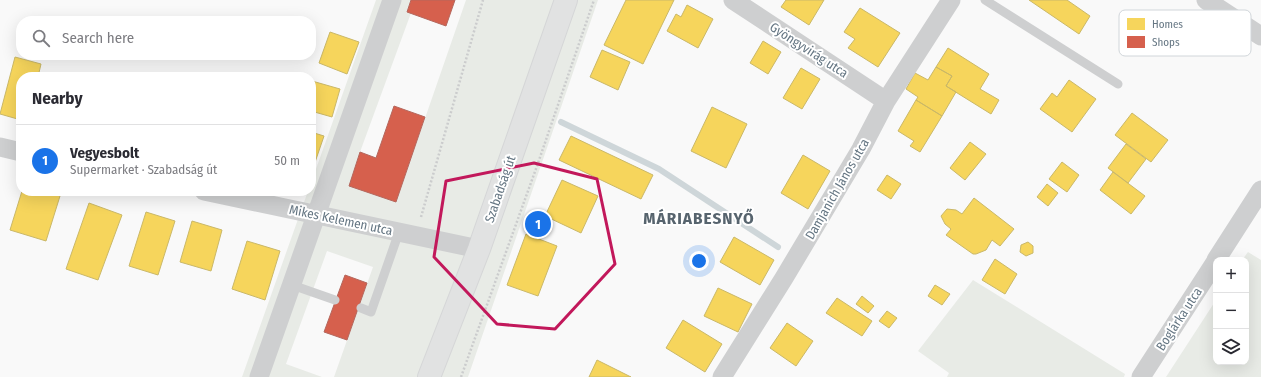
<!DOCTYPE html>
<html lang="en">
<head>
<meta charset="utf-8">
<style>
  :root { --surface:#fff; --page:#f7f7f7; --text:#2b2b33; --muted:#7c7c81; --line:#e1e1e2; --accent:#1a73e8 }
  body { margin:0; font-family:"Fira Sans Condensed",sans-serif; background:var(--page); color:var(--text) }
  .controls { position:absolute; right:12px; bottom:12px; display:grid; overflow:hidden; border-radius:8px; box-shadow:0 4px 16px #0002 }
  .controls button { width:36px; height:36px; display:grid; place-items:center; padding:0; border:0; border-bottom:1px solid var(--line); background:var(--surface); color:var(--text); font:20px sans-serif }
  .you { position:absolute; left:699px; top:261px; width:14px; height:14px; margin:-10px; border:3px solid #fff; border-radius:50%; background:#1a73e8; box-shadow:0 0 0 6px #1a73e833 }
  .badge { display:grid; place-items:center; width:26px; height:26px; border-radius:50%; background:var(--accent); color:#fff; font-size:13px; font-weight:700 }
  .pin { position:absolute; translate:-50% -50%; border:2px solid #fff; box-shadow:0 1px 4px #0006 }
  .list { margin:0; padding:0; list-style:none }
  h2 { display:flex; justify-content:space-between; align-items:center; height:52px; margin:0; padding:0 16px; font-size:17px }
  h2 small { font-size:13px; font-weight:400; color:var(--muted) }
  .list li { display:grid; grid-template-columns:26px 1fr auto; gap:12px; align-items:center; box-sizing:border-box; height:72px; padding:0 16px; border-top:1px solid var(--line) }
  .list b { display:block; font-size:15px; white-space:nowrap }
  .list p { margin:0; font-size:13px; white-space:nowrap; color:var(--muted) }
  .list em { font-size:13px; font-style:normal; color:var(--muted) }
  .icon { flex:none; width:22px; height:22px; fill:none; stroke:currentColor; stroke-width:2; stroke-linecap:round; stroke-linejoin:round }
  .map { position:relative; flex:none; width:1261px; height:377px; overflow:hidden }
  .search { position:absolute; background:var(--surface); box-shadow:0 4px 16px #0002; left:16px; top:16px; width:300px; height:44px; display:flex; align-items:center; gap:10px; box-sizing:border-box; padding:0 14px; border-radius:16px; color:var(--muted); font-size:15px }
  .panel { position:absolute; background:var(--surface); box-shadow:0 4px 16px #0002; left:16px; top:72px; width:300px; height:124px; border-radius:16px }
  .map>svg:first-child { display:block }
  .green { fill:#e8ebe6 }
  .homes { fill:#f6d55c; stroke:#cab868 }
  .shops { fill:#d6604d; stroke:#b4675d }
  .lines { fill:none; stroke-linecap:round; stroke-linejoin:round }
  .stream { stroke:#ced6d9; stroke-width:6 }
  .primary-casing { stroke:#d5d6d7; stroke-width:24 }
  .path { stroke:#cbcccd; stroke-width:2.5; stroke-dasharray:2 2; stroke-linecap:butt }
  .service { stroke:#cecfd0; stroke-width:9 }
  .minor { stroke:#cecfd0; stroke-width:19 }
  .primary { stroke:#e1e2e2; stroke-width:22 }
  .marked { fill:none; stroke:#c2185b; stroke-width:3; stroke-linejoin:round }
  .labels { text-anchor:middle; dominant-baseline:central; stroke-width:4; stroke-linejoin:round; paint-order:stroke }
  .street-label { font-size:13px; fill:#657683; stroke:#fff }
  .district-label { font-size:17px; font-weight:bold; letter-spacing:1px; fill:#57646e; stroke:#fff }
  .key { fill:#fff; stroke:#d1d6da; stroke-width:1 }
  .key-label { font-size:11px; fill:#657683 }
</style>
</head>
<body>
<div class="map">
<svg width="1261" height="377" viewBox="0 0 1261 377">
  <rect width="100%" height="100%" fill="#f9f9f9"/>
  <path class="green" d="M376,0h35l-4,12 4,1 -51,139 36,50 70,-202h132l-130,377h-134l39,-110 -46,-16 -41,113 36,13h-80l66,-186h3v-8z
    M1248,252l13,8v117h-95l50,-77v62h30v-102h-4z
    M973,280l152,94 -1,3h-177l2,-4 -31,-22z"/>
  <path class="homes" d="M626,0h48l-31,64 -39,-19z
    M786,0h38l-15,25 -28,-18z
    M1029,0h38l23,16 -11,18z
    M687,5l26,14 -15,29 -31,-17 9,-17 5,3z
    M860,8l40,25 -22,34 -30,-19 7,-9 -11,-7z
    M330,32l29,10 -12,32 -28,-11z
    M763,41l18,11 -13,22 -18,-11z
    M948,48l41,26 -9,15 19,11 -8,14 -45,-28 6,-10 -16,-9z
    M602,50l28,12 -12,28 -28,-13z
    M15,57l26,7 -3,13h-17v43l-21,-6z
    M936,67l16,9 -6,10 10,6 -14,24 -26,-16 2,-3 -12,-8 9,-16 13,7z
    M801,68l19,11 -18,30 -19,-11z
    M1069,80l27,19 -24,33 -32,-23 12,-16 5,4z
    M312,81l28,8 -8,28 -21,-6v-27z
    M916,100l26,16 -22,36 -10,-6 4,-5 -16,-10z
    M712,107l35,17 -21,44 -35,-17z
    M1132,113l36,27 -17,22 -36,-27z
    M311,132l13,4 -13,38z
    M571,136l82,39 -12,24 -82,-39z
    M970,142l16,12 -21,26 -15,-12z
    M1126,144l20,15 -18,24 -20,-15z
    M803,155l27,16 -22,38 -27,-16z
    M1062,162l17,13 -12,17 -18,-13z
    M1113,172l32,24 -14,18 -31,-24z
    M887,175l14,9 -10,15 -14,-9z
    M562,180l36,16 -17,37 -36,-17z
    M1047,184l11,9 -10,13 -11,-9z
    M22,191h23l15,5 -14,45 -36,-11z
    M974,198l40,31 -14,17 -8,-6 -6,10 -10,4h-3l-27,-19 5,-6 -6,-5 -4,-8 6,-7 9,1 6,4z
    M89,203l33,12 -24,65 -32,-11z
    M146,212l29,9 -17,54 -29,-9z
    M192,221l30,9 -11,41 -31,-9z
    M526,234l31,12 -19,50 -31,-11z
    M734,237l40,23 -14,25 -40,-23z
    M247,241l33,10 -15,49 -33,-11z
    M1028,242l5,4v7l-7,3 -6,-4 1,-7z
    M995,259l22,15 -12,20 -23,-14z
    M935,285l15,9 -8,11 -14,-9z
    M718,288l34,16 -14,28 -34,-16z
    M862,296l12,10 -6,7 -12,-9z
    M837,298l35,23 -10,15 -36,-23z
    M887,311l10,7 -8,10 -10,-7z
    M683,320l39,24 -17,28 -39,-24z
    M787,323l26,18 -17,25 -26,-18z
    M597,360l34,17h-42z"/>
  <path class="shops" d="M411,0h44l-9,26 -39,-14z
    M394,106l31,11 -29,85 -47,-16 11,-34 16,6z
    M345,275l22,8 -20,57 -23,-8z"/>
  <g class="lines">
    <path class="stream" d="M561,122l98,47 119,78"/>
    <g class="primary-casing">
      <path id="primary" d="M429,377l50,-128 87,-249"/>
    </g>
    <path class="path" d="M421,217l62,-217
      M461,377l76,-211 57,-166"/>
    <path class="service" d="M985,0l133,84
      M292,285l43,15
      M361,308l10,4 28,-80"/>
    <path class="minor" d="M733,0l153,101
      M1206,0l55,36
      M0,147l21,5
      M204,191l275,58
      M1216,260l45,-70
      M259,377l133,-377
      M722,377l62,-99 77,-129 25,-48 65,-101
      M1141,377l75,-116"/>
    <use href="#primary" class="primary"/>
  </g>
  <path class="marked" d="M534,163l63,16 18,85 -60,65 -58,-5 -63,-67 12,-76z"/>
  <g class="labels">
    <g class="street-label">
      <text transform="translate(809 50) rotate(33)">Gyöngyvirág utca</text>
      <text transform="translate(500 189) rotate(-71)">Szabadság út</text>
      <text transform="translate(837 189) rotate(-60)">Damjanich János utca</text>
      <text transform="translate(341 220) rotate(12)">Mikes Kelemen utca</text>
      <text transform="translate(1179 319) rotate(-57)">Boglárka utca</text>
    </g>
    <g class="district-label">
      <text x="699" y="218">MÁRIABESNYŐ</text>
    </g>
  </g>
  <rect x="1119" y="10" width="132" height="46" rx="6" class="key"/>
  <rect x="1127" y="18" width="18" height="12" fill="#f6d55c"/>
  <rect x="1127" y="36" width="18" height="12" fill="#d6604d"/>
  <g class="key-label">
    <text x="1152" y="28">Homes</text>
    <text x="1152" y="46">Shops</text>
  </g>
</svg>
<div class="controls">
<button>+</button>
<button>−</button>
<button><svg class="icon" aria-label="layers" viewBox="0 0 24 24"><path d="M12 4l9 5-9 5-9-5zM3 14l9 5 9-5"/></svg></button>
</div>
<div class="you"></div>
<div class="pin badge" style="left:538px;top:224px">1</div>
<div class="search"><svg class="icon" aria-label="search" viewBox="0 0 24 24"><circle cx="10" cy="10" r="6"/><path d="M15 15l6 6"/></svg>Search here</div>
<section class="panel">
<h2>Nearby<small></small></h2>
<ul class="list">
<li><span class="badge">1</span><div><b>Vegyesbolt</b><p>Supermarket · Szabadság út</p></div><em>50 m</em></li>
</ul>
</section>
</div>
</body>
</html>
